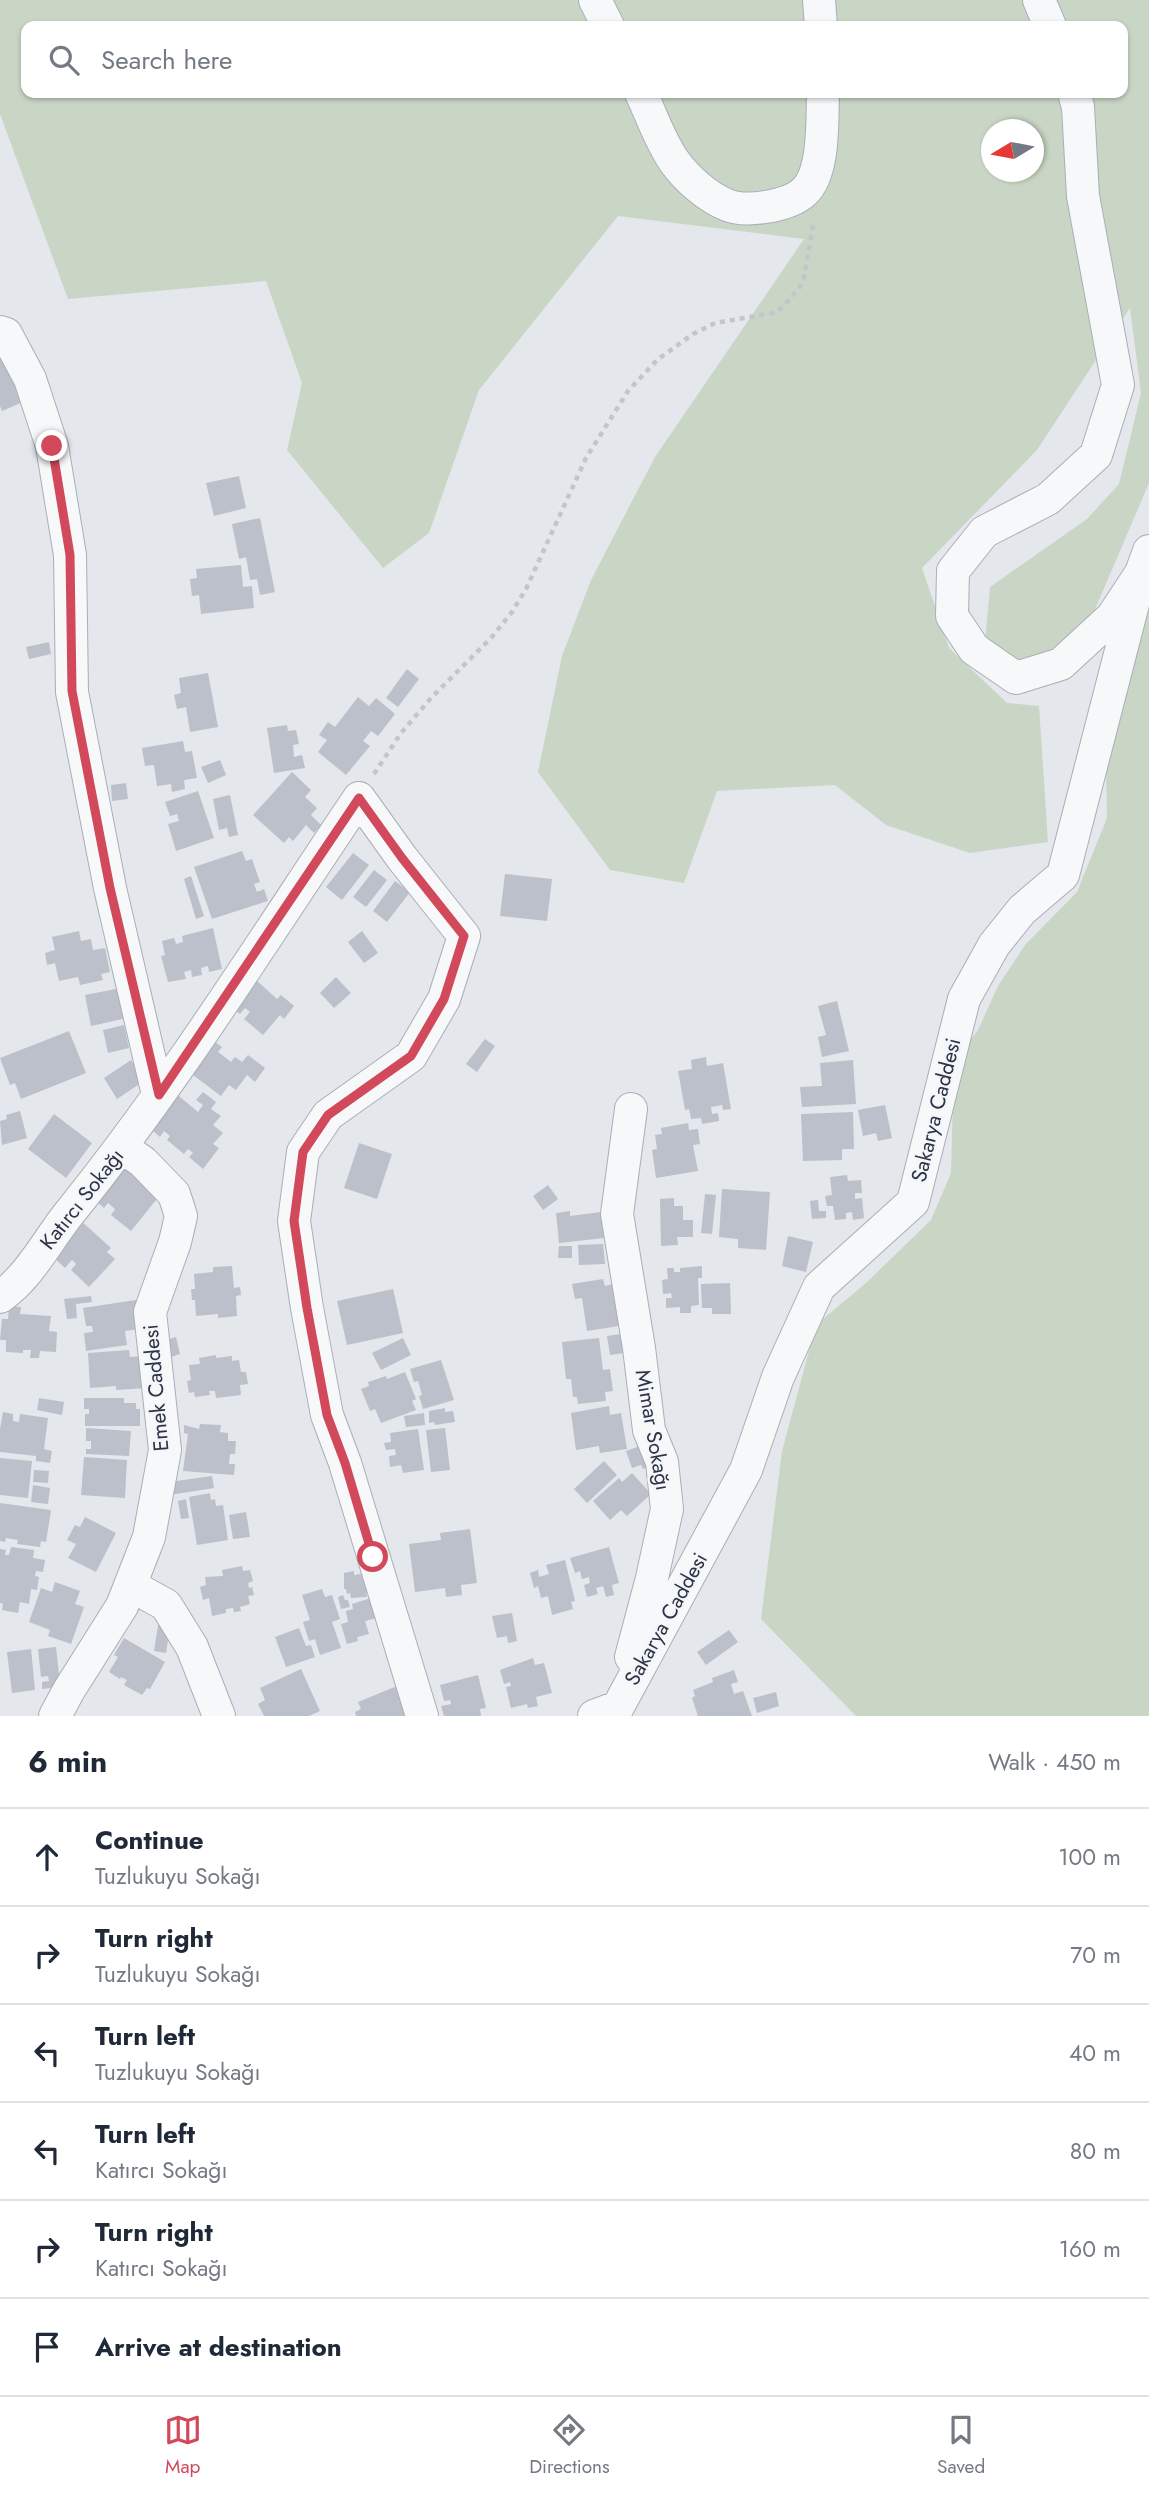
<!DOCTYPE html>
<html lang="en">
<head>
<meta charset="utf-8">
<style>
  :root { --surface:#fff; --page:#f6f6f7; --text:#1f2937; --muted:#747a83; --line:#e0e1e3; --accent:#d1495b }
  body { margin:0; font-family:Jost,sans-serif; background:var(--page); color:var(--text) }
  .compass { position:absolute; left:981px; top:119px; width:63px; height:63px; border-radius:50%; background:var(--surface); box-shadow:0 2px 5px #0004; rotate:260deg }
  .stop { position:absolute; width:21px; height:21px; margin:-16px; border:5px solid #d1495b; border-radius:50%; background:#fff }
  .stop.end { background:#d1495b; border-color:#fff; box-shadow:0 2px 7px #0008 }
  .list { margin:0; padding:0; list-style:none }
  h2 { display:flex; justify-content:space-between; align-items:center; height:91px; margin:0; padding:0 28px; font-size:30px }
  h2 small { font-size:23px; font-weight:400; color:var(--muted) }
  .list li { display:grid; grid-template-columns:46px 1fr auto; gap:21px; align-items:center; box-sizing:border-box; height:98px; padding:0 28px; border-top:2px solid var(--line) }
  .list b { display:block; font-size:26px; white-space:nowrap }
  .list p { margin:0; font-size:23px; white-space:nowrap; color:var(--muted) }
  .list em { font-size:23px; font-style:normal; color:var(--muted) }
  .icon { flex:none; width:38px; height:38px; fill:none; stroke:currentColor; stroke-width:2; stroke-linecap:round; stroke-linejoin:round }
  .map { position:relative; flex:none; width:1149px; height:1716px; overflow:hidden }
  .search { position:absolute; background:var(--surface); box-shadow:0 2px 5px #0004; left:21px; right:21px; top:21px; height:77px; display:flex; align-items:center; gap:18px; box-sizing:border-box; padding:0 24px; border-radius:14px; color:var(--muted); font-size:26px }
  .sheet { height:679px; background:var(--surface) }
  nav { display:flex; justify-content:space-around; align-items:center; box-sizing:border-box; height:98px; border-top:2px solid var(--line); background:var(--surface); font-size:19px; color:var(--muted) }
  nav a { display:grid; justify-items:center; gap:4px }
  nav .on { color:var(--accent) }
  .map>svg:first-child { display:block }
  .green { fill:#c9d6c5; fill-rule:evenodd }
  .building { fill:#bbc0ca }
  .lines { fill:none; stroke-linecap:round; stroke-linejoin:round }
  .minor-casing { stroke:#a9aeb7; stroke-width:34 }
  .path { stroke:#c2c5cb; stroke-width:4.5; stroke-dasharray:5 5; stroke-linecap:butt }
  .minor { stroke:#f7f8fa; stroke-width:32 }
  .route { stroke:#d1495b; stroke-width:9 }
  .labels { text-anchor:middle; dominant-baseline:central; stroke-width:5; stroke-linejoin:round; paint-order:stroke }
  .street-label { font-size:21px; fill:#2b3445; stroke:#f4f6f9 }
</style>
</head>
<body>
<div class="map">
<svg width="1149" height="1716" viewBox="0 0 1149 1716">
  <rect width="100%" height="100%" fill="#e4e7ec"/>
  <path class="green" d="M0,0h1149v483l-62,145 -59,43 -43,-29 5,-55 97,-68 32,-35 22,-91 -11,-85 -93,142 -115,118 27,80 58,55 32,3 9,136 -78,11 -84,-28 -51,-40 -118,6 -33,92 -74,-13 -72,-98 24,-116 29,-76 64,-123 149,-218 -186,-23 -139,174 -50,143 -46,35 -96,-118 15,-67 -36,-102 -198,18 -68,-185zM26,26h1097v67h-1097zM992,130h42v42h-42z
    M1149,610v1106h-293l-95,-97 21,-168 34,-126 50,-42 65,-63 20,-47 3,-113 24,-30 20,-44 27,-41 52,-53 30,-74 -1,-55 25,-103z"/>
  <path class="building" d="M0,337v15l23,50 -21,9 -2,-5z
    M239,476l7,32 -32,8 -8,-33z
    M260,518l15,74 -15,3 -3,-16 -7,1 -4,-23 -7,2 -7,-35z
    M241,565l2,22 9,-1 2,22 -53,6 -2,-19 -7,1 -2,-17 7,-1 -1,-9z
    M49,642l2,12 -22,5 -3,-12z
    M407,669l12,10 -21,28 -12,-9z
    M208,673l10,54 -28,5 -4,-25 -9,2 -3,-14 7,-2 -2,-15z
    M358,697l11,9 7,-8 19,16 -17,22 -7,-5 -8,10 7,5 -24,29 -28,-23 9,-12 -8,-5 9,-13 7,5z
    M287,725l1,6 8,-1 3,14 -6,1 1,12 8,-2 3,13 -31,5 -7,-45z
    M183,741l2,11 7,-1 5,27 -13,2 1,9 -13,3 -1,-8 -14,2 -3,-21 -9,1 -3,-18z
    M220,760l6,15 -18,8 -7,-16z
    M292,772l19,18 -6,7 12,11 -6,7 10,10 -7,8 -8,-8 -13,16 -4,-4 -5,6 -31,-28z
    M126,783l2,16 -16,2 -1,-16z
    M198,791l16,47 -38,13 -8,-27 11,-3 -2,-7 -7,2 -5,-14z
    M230,795l8,40 -9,2 -2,-9 -8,2 -6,-31z
    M242,851l4,10 6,-2 8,23 -6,2 3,8 7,-3 4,12 -56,18 -18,-52z
    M353,853l16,12 -27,35 -16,-13z
    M374,870l13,10 -21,27 -13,-10z
    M505,874l47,5 -5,42 -47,-5z
    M191,876l13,40 -8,3 -12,-40z
    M395,881l15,11 -23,30 -14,-11z
    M213,928l9,41 -13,3 -1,-6 -7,2 1,7 -10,2 -1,-7 -7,2 2,7 -18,3 -7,-26 4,-1 -3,-14 12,-3 2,6 7,-2 -1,-6z
    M79,931l2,10 10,-2 2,11 12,-2 5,24 -9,2 2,6 -23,5 -2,-8 -19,4 -4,-18 -8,2 -2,-12 10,-3 -3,-13z
    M362,931l16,22 -14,10 -16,-21z
    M336,977l15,16 -17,15 -14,-15z
    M256,980l21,19 4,-4 13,11 -10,13 -4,-4 -17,20 -19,-16 6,-7 -5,-4 -5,6 -8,-6z
    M121,988l6,30 -36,8 -6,-31z
    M837,1001l12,50 -27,6 -4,-20 8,-2 -8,-29z
    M124,1025l5,23 -21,5 -5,-23z
    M69,1031l17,42 -65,26 -6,-16 -5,2 -10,-27z
    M210,1038l12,9 -4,5 13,10 4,-5 7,5 6,-7 17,13 -10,14 -8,-7 -11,15 -7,-5 -8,11 -36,-27z
    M485,1039l10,7 -18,26 -11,-8z
    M706,1057l1,9 16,-3 8,46 -8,1 -1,-5 -11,2 1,7 6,-1 1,8 -17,3 -1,-6 -10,1 -2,-10 -4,1 -7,-39 14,-2 -1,-9z
    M131,1060l13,21 -27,18 -13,-21z
    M853,1060l3,44 -54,3 -2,-20 22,-1 -2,-23z
    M173,1091l25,21 5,-7 -7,-5 7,-8 13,10 -5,7 10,7 -8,9 10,8 -10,11 6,4 -16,21 -14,-12 4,-4 -5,-4 -4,5 -17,-14 3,-4 -6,-5 -4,6 -14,-12z
    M885,1105l7,33 -14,3 -2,-8 -13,3 -5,-26z
    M20,1111l7,27 -25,7 -2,-24 7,-2 -1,-4z
    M853,1112l1,37h-12v11l-39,1 -2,-47z
    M54,1114l38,29 -26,35 -38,-29z
    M688,1123l1,7 9,-1 2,15 -7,1 5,26 -42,7 -4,-28 5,-1 -2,-14 7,-1 -1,-6z
    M359,1143l33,11 -15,45 -33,-11z
    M123,1164l37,31 -29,36 -20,-16 4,-6 -7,-6 -4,5 -10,-9z
    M847,1175l1,6 13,-1 1,13h-7v6l7,-1 2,20 -11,2 -1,-8 -6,1v6l-11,1 -2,-14h-6l-2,-10 7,-1 -2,-18z
    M548,1185l10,14 -15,11 -10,-14z
    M722,1189l48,3 -4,58 -28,-2v-9l-19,-2z
    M705,1194l11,1 -4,39 -11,-1z
    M674,1198v8h9v14h10v17h-16l1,8 -17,1 -1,-47z
    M818,1200l1,11h7v7l-14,1 -2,-18z
    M570,1211v5l31,-4 3,26 -45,5 -3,-30z
    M79,1219l32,29 -4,4 8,7 -26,28 -18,-17 5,-6 -4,-4 -7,8 -12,-11z
    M788,1236l25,6 -7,30 -24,-6z
    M603,1244l2,20 -26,1 -1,-20z
    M559,1246h13v12h-14z
    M232,1266l2,22 6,-1 1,8 -5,1 1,20 -19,2v-4l-22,2 -1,-16h-3l-1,-11h4l-1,-15 19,-2v-5z
    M702,1266v12h-4l1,27 -8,1v7h-11v-6l-14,1v-10h6l-1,-5 -8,1 -1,-14 6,-1 -1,-11h7v4h6v-4z
    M603,1279l2,7 8,-2 6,42 -32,5 -5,-33 -7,1 -3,-15z
    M730,1283l1,31h-19v-6h-10l-1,-24z
    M393,1289l10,44 -56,12 -10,-44z
    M91,1296l1,6 -16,2 1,14 -10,1 -3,-20z
    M136,1300l4,29 -15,2 2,14 -41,6 -2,-18 9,-1 -1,-6h-6l-3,-18z
    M9,1306l12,1 -1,7 31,2 -2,15 8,1 -1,20 -16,-1 -1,7h-9l1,-8h-8v3l-17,-1v-12h-6l2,-21h6z
    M621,1334l3,19 -14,2 -3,-19z
    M176,1337l4,17 -9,3 -5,-17z
    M403,1338l8,17 -30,15 -9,-17z
    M599,1338l4,32 7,-1 3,22 -8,1 1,9 -28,3 -1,-7h-4l-2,-18h-5l-4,-37z
    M129,1350l1,7 14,-1 2,32 -30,2v-4l-26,2 -2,-35z
    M216,1355v3l16,-2v5l7,-1 2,12h5l2,12 -8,1 1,10 -25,3 -1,-7h-6l1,4 -15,2 -1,-5 -5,1 -2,-12 4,-1 -2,-15 11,-1 -1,-6z
    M441,1360l13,40 -31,9 -4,-13 3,-1 -4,-14 -4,1 -4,-13z
    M405,1372l11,27 -4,2 4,9 -35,13 -6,-14 -5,2 -9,-22 8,-3 -1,-4 18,-6 1,3z
    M39,1398l25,4 -2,13 -25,-5z
    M84,1398h40v5h12v6h4v17h-55v-12h4v-5h-5z
    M609,1406l1,9 11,-2 6,36 -27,4 -1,-7 -23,4 -5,-37z
    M445,1408v4l8,-1 2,11 -20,3 -1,-3 -5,1v-12z
    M3,1412l10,2v7l6,1 1,-8 28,4 -4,31 8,2 -2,12 -14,-2v-5l-36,-4v-23z
    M424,1413l1,12 -19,2 -2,-11z
    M200,1424l21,1 -1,7 8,1v8h8l-1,13h-5l-1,10h6l-1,11 -51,-4 5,-37 -4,-1v-8l15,4z
    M86,1428l45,3 -2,25 -43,-2v-5h5v-8h-5z
    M445,1428l5,42 -19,2 -5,-42z
    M418,1429l6,41 -21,3 -2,-8 -11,2 -1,-11 7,-1 -1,-6 -9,1 -2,-7 7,-1 -1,-9z
    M643,1445l7,21 -7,3 -2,-4 -9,3 -6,-17z
    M84,1457l43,3 -2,38 -44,-3z
    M0,1458l32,3 -4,37 -28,-3z
    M604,1461l13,14 -30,28 -13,-14z
    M34,1470l15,1 -1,12 -15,-1z
    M632,1473l19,21 -24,22 -6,-6 -11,10 -17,-19 26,-23 3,4z
    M212,1476l2,12 -44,7 -1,-13z
    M33,1485l17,3 -2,16 -17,-2z
    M210,1493l1,7 4,-1 1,7 7,-1 5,35 -31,5 -8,-48z
    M186,1499l3,19 -8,1 -3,-18z
    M0,1503l51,7 -5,32 -5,-1 -1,6 -23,-3 1,-4 -12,-2 -1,4 -5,-1z
    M246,1512l4,25 -17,2 -4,-24z
    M85,1517l31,16 -20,39 -28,-14 8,-14 -9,-4 8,-15 5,2z
    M470,1529l7,54 -16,2 1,10 -16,2 -1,-9 -30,4 -6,-48 32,-4 -1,-7z
    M11,1547l23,3 -1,8 12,2 -2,12 -7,-1 -1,5 4,1 -2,13 -6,-1 -2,15 -9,-2 -2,11 -16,-3 1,-6 -3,-1v-54l6,1 -1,5h4z
    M609,1547l10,36 -7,2 2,10 -8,2 -3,-11 -7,2 2,6 -11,3 -3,-12 6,-2 -1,-6 -7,2 -2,-8 -5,2 -5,-15z
    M565,1560l10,41 -4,1 2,7 -21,6 -4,-19 -7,2 -3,-12 -4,2 -4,-15 8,-3 1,7 10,-3 -3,-9z
    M242,1566l1,5 7,-1 3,11 -5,2 1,5 3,-1 2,8 -6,1 2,8 -10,3 1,4 -7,1 -1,-4 -7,1v4l-14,3 -3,-18 -6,2 -3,-13 6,-2 -1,-8 18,-1 -1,-6z
    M354,1571v4l7,-1 2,7 5,-1 2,12 -4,1 1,4 -16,1 -1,-5 -3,1 -1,-5h-2v-16z
    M55,1582l25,9 -5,13 9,3 -13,37 -23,-8 2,-6 -21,-8 12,-34 11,4z
    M322,1589l3,8 7,-2 8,24 -8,3 9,26 -21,7 -5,-16 -6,2 -6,-19 7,-2 -8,-25z
    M343,1595l2,5h3l2,7 -9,2 -3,-12z
    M371,1598l6,20 -12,3 4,13 -12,3 1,4 -11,3 -6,-20 7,-2 -2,-11 7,-2 -1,-5z
    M512,1613l5,28 -9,2 -1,-7 -10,2 -5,-22z
    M159,1619l12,2 -5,32 -12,-2z
    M299,1628l7,18 5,-1 4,12 -29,10 -11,-30z
    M729,1630l9,12 -32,23 -9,-13z
    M124,1638l41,24 -15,27 -3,-1 -5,7 -18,-10 3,-5 -6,-3 -1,2 -11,-7 9,-15 -4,-2z
    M56,1647l5,46 -9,1 -1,-6 -9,1v-7l7,-1 -1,-5 -7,1 -3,-28z
    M31,1649l4,41 -23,3 -5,-41z
    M533,1658l2,7 9,-2 8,30 -16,4 2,9 -10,2 -1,-4 -16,4 -5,-21 5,-1 -1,-4 -6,2 -4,-14z
    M301,1669l19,42 -11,5h-45l-6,-12 7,-4 -5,-12z
    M734,1670l4,12 -7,2 3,10 9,-3 9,25h-54l-6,-18 3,-2 -2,-6 20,-8 -1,-4z
    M478,1675l8,33 -6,1 1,7h-37l-3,-10 10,-2 -1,-4 -6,1 -4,-16z
    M397,1686l19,30h-60l-1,-4 6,-3 -3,-7z
    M776,1692l3,14 -22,7 -4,-15z"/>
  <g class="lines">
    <g class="minor-casing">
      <path id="minor" d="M595,0l13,26
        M819,0l2,26
        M1039,0l11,26
        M641,93c10,21 19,48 33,68 12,17 33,36 53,44 19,8 62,1 77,-13 21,-19 18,-73 19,-99
        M1074,93l4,14 5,89 35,189 -22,70 -48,44 -64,33 -31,39 -1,45 22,33 42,29 45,-14 51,-47 29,-44 8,-22
        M0,332l6,2 24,45 22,67 18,109 2,137 38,196 48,207
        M0,1297c29,-20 46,-54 67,-81 107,-132 197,-277 292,-418l43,60 62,78 -20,63 -33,57 -83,59 -25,37 -9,69 13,87 20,107 18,48 77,253
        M130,1585l36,20 26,42 27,69
        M631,1657l21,-79 15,-69 -5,-47 -13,-32 -10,-82 -22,-134 14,-105
        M55,1716l14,-26 53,-84 27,-69 16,-87 -15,-138 25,-70 6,-26 -7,-22 -31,-32 -20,-14
        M594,1716l24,-9 128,-237 32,-93 41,-90 94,-85 51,-203 30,-54 28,-35 41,-35 78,-302"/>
    </g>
    <path class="path" d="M374,774l27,-41 30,-35 60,-60 21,-26 14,-23 60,-131 42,-67 29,-31 36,-26 22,-11 58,-10 10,-6 16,-19 5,-11 10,-57"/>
    <use href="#minor" class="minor"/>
  </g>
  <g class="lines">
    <path class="route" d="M52,446l18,109 2,136 38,197 49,207 200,-297 43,60 62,78 -20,63 -33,57 -83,59 -25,37 -9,69 13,87 20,107 18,48 28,94"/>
  </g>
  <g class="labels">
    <g class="street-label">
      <text transform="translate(936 1110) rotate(-76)">Sakarya Caddesi</text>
      <text transform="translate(82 1199) rotate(-52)">Katırcı Sokağı</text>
      <text transform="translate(156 1388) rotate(-95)">Emek Caddesi</text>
      <text transform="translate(653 1430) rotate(80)">Mimar Sokağı</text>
      <text transform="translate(666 1619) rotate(-61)">Sakarya Caddesi</text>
    </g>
  </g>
</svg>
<svg class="compass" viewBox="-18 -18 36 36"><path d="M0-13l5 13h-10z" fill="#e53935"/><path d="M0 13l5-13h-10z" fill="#747a83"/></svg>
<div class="stop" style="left:373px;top:1557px"></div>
<div class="stop end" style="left:52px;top:446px"></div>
<div class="search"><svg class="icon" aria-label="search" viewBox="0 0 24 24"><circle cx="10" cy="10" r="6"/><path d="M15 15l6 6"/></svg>Search here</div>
</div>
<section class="sheet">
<h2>6 min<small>Walk · 450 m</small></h2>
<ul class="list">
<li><svg class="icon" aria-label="ahead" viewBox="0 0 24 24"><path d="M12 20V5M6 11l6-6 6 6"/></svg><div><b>Continue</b><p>Tuzlukuyu Sokağı</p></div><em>100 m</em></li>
<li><svg class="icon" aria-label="right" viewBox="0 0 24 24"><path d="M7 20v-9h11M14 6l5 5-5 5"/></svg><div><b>Turn right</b><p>Tuzlukuyu Sokağı</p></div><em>70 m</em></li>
<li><svg class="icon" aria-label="left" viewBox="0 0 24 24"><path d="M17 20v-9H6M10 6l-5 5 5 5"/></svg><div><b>Turn left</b><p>Tuzlukuyu Sokağı</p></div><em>40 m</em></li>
<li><svg class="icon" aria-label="left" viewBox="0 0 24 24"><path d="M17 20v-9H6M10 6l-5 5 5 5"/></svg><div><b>Turn left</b><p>Katırcı Sokağı</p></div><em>80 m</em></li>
<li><svg class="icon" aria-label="right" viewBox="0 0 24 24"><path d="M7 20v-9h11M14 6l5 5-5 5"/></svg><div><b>Turn right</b><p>Katırcı Sokağı</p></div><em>160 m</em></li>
<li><svg class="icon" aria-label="arrive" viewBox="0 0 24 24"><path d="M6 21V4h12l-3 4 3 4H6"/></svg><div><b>Arrive at destination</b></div></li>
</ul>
</section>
<nav>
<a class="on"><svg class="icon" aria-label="map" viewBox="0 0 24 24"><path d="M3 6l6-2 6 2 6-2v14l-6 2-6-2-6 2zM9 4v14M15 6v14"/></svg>Map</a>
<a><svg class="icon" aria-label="directions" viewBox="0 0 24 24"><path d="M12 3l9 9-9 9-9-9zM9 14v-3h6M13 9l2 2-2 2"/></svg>Directions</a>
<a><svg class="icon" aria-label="saved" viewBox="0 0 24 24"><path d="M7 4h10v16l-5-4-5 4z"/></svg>Saved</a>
</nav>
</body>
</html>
